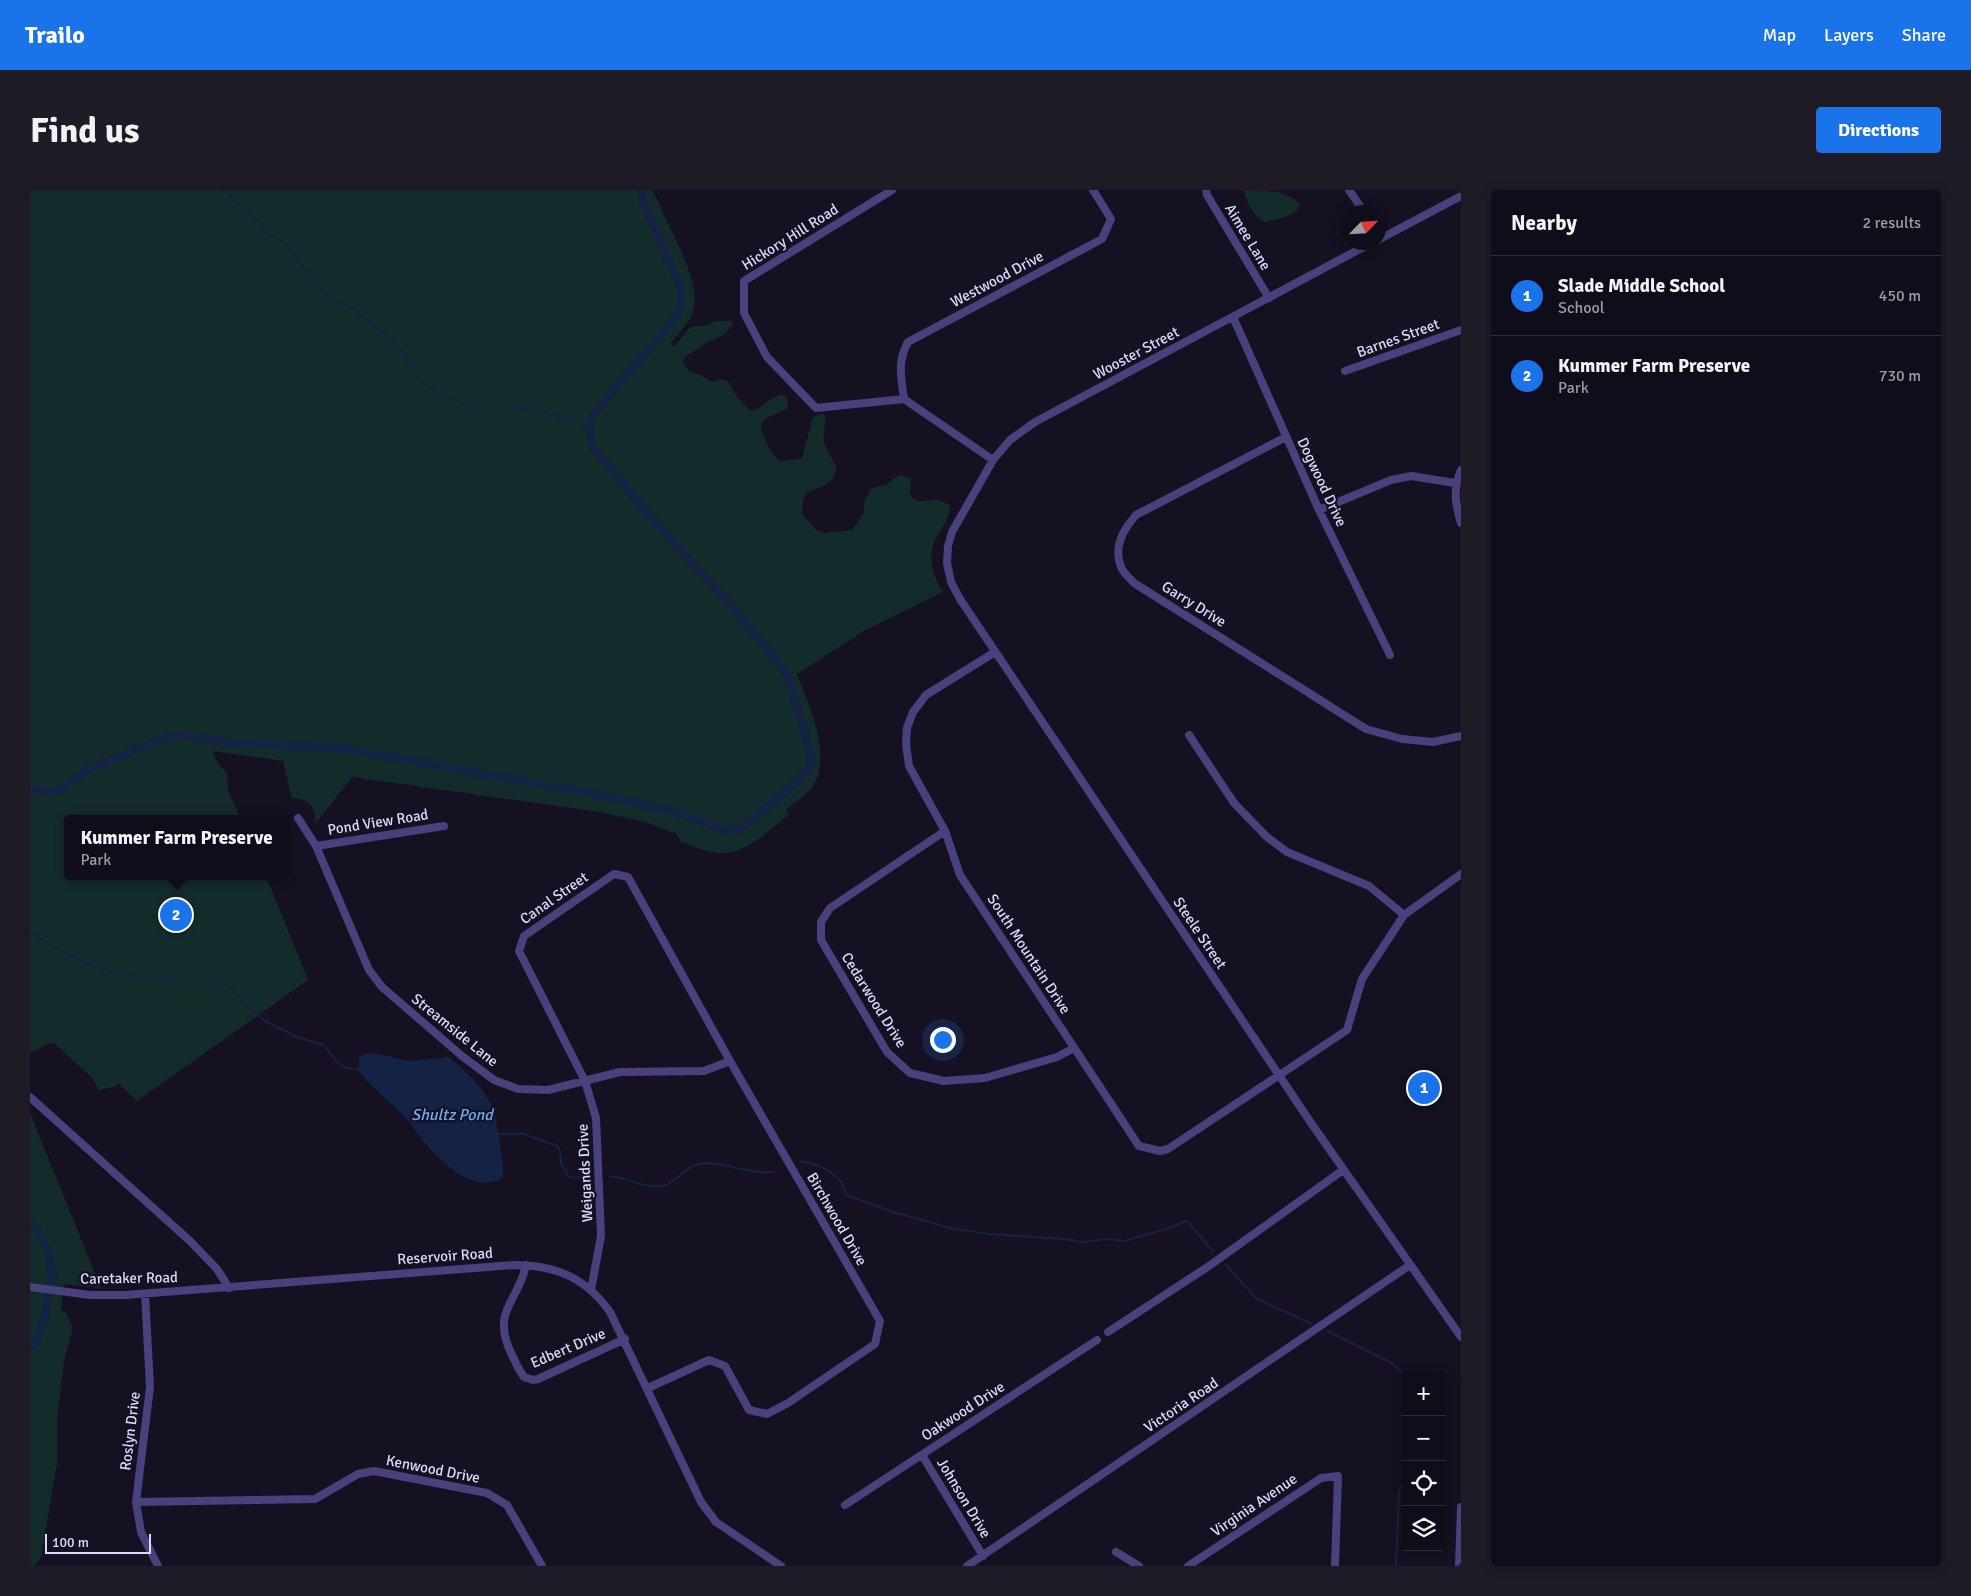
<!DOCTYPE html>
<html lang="en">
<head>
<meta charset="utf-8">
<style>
  :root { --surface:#100d1a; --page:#1e1b27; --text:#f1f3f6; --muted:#9c9ca2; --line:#302d39; --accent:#1a73e8 }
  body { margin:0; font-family:Signika,sans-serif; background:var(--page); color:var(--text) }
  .controls { position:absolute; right:15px; bottom:15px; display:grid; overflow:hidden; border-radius:5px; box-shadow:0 2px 12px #0003 }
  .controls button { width:45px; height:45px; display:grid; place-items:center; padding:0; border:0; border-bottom:1px solid var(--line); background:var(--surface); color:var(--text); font:25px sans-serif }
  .compass { position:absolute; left:1311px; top:15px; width:45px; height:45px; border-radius:50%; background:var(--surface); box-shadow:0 2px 12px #0003; rotate:65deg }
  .scale { position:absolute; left:15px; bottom:12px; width:106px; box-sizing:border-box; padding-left:5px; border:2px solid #ddd7fa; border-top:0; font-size:14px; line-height:18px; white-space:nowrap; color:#ddd7fa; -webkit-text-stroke:4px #151122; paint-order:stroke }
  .you { position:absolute; left:912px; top:849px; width:18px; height:18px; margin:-12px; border:4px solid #fff; border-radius:50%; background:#1a73e8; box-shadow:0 0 0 8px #1a73e833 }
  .badge { display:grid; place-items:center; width:32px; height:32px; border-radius:50%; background:var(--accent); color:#fff; font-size:16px; font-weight:700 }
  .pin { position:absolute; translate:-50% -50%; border:2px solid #fff; box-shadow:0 1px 5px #0006 }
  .popup { position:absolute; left:34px; top:625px; width:225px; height:65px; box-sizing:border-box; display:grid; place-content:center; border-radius:5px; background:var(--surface); filter:drop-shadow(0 1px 4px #0005); font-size:16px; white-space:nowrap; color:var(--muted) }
  .popup b { font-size:19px; color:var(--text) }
  .popup::after { content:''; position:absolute; left:50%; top:100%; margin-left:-10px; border:10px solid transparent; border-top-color:var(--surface) }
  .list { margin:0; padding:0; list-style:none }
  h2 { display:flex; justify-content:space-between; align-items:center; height:65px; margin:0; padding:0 20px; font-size:21px }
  h2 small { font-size:16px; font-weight:400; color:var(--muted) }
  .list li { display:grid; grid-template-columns:32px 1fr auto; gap:15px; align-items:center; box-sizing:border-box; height:80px; padding:0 20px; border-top:1px solid var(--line) }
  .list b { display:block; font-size:19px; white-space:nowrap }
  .list p { margin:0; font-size:16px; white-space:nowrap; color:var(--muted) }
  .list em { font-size:16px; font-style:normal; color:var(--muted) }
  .icon { flex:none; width:28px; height:28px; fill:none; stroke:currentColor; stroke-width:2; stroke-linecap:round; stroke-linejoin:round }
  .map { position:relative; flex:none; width:1431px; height:1376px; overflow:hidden; border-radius:5px }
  header { display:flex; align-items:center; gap:30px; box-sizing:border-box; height:70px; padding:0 25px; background:var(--accent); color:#fff }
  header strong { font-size:24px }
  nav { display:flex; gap:28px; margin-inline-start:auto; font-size:18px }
  .intro { display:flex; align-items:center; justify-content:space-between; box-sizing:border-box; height:120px; padding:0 30px }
  h1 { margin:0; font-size:35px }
  .button { padding:12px 22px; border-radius:5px; background:var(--accent); color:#fff; font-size:18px; font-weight:700 }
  main { display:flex; gap:30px; padding:0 30px }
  aside { flex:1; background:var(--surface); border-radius:5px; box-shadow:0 2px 12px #0003 }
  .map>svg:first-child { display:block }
  .green { fill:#142b2c }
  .water { fill:#142344 }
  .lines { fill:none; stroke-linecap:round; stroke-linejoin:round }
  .stream { stroke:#142344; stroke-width:2 }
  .canal { stroke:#142344; stroke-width:8 }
  .minor { stroke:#48417c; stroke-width:8 }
  .labels { text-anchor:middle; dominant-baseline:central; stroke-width:4.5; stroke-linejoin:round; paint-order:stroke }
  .street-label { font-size:15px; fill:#ddd7fa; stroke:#151122 }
  .water-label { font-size:16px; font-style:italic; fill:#70abef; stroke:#151122 }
</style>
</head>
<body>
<header>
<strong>Trailo</strong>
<nav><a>Map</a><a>Layers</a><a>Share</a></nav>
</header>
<div class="intro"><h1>Find us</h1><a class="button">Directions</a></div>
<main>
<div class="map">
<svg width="1431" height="1376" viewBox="0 0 1431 1376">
  <rect width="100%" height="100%" fill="#151122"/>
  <path class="green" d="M0,0h623c11,31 51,91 40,122 -4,12 -15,21 -22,31l3,4 16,-20 18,-2 8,-4h15l2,3 -8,10 -17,8 -23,15 -2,5 7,10 11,3 11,7 9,-3 7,2 9,16 14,14c13,-2 20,-17 32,-16l4,3 1,10c-8,6 -21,7 -27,16 1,12 10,31 20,38l4,-2 17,-1 11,-42 6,-3h5c3,9 -1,18 0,28 1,8 14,22 12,28 -7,21 -21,15 -30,24 -4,5 -3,14 -4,20l13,15 9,4 28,-3 11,-16 2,-14 7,-12 14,-3 11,-9 5,-1 9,4 -1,15c8,13 17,4 28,6 4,1 8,3 12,5 0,13 -7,21 -13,31 -11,18 -5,40 6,56l-79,39 -67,43c11,28 35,82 17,110 -7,11 -19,18 -28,26l3,5c-20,15 -43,40 -70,38 -13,-1 -26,-7 -38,-11l-4,-8 -32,-12 -46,-10 -247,-35 -37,47c3,-16 -8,-28 -23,-25l-9,-38 -70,-10 4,11 10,12 1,16 13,29h-174v57h199l42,104 -171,121 -18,-17 -5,3 -15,3 -7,-12 -38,-35c-9,0 -15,8 -24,9z
    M1213,0c20,0 46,0 57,15 -4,12 -22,13 -33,17 -14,-4 -19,-20 -24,-32z
    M0,923l71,175 -37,-4 -3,27 5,1 6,14v5l-8,30 -7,57v45l-16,94 -6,8 -5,1z"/>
  <path class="water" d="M342,863l39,8 38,-4c18,15 36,32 46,55l8,52v14c-30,17 -61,-16 -80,-37 -5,-6 -9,-13 -14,-19 -16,-18 -36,-33 -51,-52l1,-12 5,-4z"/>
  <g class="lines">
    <path class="stream" d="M192,0c7,4 9,9 15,14 12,12 20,12 29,29 26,7 35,33 51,52 5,6 10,11 16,17l8,1 17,9 42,36 19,32 18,14 37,12h33l35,6 33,10 14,7
      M0,742l40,24 42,17 49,6 58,2 15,10 14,17 19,14 30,15 27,8 13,17 7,5 15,3
      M468,944h26l33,12 3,5 1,13 8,13 17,1
      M770,971c14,2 29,8 40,19 3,5 3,10 7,15l46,17 61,17 36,5 74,5 18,3 25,-3 17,2 49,-14 12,-6 3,1 25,30
      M580,986c15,2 38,13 53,10 14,-4 24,-22 43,-23 23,0 45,12 68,9
      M1196,1075l31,34 55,25
      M1298,1141l62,31 16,13
      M1366,1376l3,-73 6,-22"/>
    <path class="canal" d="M0,598l18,4 12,-2 31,-22 77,-32 11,-1 56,8 107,5 284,52 47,12 56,19 9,-2 8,-4 51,-43 14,-16 -1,-14 -23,-78 -46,-57 -97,-108 -50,-61c-6,-16 -7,-23 2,-37l79,-92c6,-10 8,-20 5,-32l-38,-87 -1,-10
      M0,1034l7,6 10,18 6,27 -7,29v8l-11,32 -5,2"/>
    <path class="minor" d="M862,0l-148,91v32l23,44 49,51 88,-9 89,61
      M1176,0l1,5 62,103
      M1319,0l15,22
      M1348,50l83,-44
      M1343,52l-338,180 -25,18 -17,20 -41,72 -4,14 -1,17 4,19 9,17 351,524 150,214
      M1203,127l86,193 71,145
      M1315,181l116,-41
      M874,209c-3,-22 -7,-37 4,-57l194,-103 9,-20 -18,-29
      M1256,247l-150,78c-13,15 -23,32 -15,52 2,6 9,11 13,16l232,146 36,10 31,3 28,-6
      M1431,280c-8,18 -6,34 0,53
      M1289,320l72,-30 20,-4 44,7
      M965,462l-69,43 -13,17 -6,16 -1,16 3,22 36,65 15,44 179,271 21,5 8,-2 179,-119 15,-51 42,-64 57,-41
      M1159,545l45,68 33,34 20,15 82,34 35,29
      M268,628l18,28 53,124 13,17 80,69 32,24 24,9 30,1 72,-18 84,-1 26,-10
      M915,641l-115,77 -9,14v18l66,112 23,21 34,8 41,-3 72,-21 17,-9
      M286,656l128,-20
      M0,907l160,144 27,28 12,19
      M496,1075c-8,38 -35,45 -15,88 4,8 7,16 13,24l9,3 5,-1 87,-40
      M0,1097l60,8h35l389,-30c42,0 72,13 96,47l91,190 15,20 65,44
      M561,1100l10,-54 -5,-118 -11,-37 -66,-130 5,-15 90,-62 14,3 102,184 150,260 -5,23 -87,59 -21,11 -18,-4 -24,-44 -16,-6 -61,28
      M115,1104l5,93 -14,115 5,30 17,34
      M1078,1142l101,-66 134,-96
      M892,1265l61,101
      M106,1312l179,-3 43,-25 16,-3 113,22 20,12 35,61
      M815,1315l252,-165
      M1086,1362l23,14
      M937,1376l443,-301
      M1158,1376l133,-88 17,-2 -3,90
      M1429,1376l2,-59"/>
  </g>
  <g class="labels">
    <g class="street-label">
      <text transform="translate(760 47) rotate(-32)">Hickory Hill Road</text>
      <text transform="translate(1218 47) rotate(59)">Aimee Lane</text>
      <text transform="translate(967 89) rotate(-28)">Westwood Drive</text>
      <text transform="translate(1368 148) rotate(-20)">Barnes Street</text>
      <text transform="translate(1106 163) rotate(-28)">Wooster Street</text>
      <text transform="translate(1292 292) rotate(65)">Dogwood Drive</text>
      <text transform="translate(1164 414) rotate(32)">Garry Drive</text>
      <text transform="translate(348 632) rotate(-9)">Pond View Road</text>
      <text transform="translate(524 708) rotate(-35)">Canal Street</text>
      <text transform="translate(1170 743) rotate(56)">Steele Street</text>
      <text transform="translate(999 764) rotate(57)">South Mountain Drive</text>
      <text transform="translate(844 810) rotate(58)">Cedarwood Drive</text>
      <text transform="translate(425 840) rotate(39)">Streamside Lane</text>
      <text transform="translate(555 983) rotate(-93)">Weigands Drive</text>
      <text transform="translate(807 1029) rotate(60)">Birchwood Drive</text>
      <text transform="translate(415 1066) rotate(-4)">Reservoir Road</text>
      <text transform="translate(99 1088) rotate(-1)">Caretaker Road</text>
      <text transform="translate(538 1158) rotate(-23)">Edbert Drive</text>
      <text transform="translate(1151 1215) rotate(-34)">Victoria Road</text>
      <text transform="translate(933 1221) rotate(-33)">Oakwood Drive</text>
      <text transform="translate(100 1241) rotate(-83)">Roslyn Drive</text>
      <text transform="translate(403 1279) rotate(11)">Kenwood Drive</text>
      <text transform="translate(934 1308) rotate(59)">Johnson Drive</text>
      <text transform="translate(1224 1315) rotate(-34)">Virginia Avenue</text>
    </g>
    <g class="water-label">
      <text x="422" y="925">Shultz Pond</text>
    </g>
  </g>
</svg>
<div class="controls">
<button>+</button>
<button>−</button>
<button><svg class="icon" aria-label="locate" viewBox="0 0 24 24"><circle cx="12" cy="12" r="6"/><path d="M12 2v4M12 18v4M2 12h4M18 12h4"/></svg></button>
<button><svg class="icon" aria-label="layers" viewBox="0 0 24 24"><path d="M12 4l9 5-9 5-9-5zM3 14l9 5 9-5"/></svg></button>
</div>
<svg class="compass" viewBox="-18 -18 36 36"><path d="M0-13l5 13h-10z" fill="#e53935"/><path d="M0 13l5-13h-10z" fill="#9c9ca2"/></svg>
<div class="scale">100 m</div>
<div class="you"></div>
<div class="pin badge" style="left:1394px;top:898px">1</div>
<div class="pin badge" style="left:146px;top:725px">2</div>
<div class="popup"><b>Kummer Farm Preserve</b>Park</div>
</div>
<aside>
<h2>Nearby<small>2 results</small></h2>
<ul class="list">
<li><span class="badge">1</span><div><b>Slade Middle School</b><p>School</p></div><em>450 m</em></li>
<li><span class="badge">2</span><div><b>Kummer Farm Preserve</b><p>Park</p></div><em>730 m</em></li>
</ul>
</aside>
</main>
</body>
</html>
